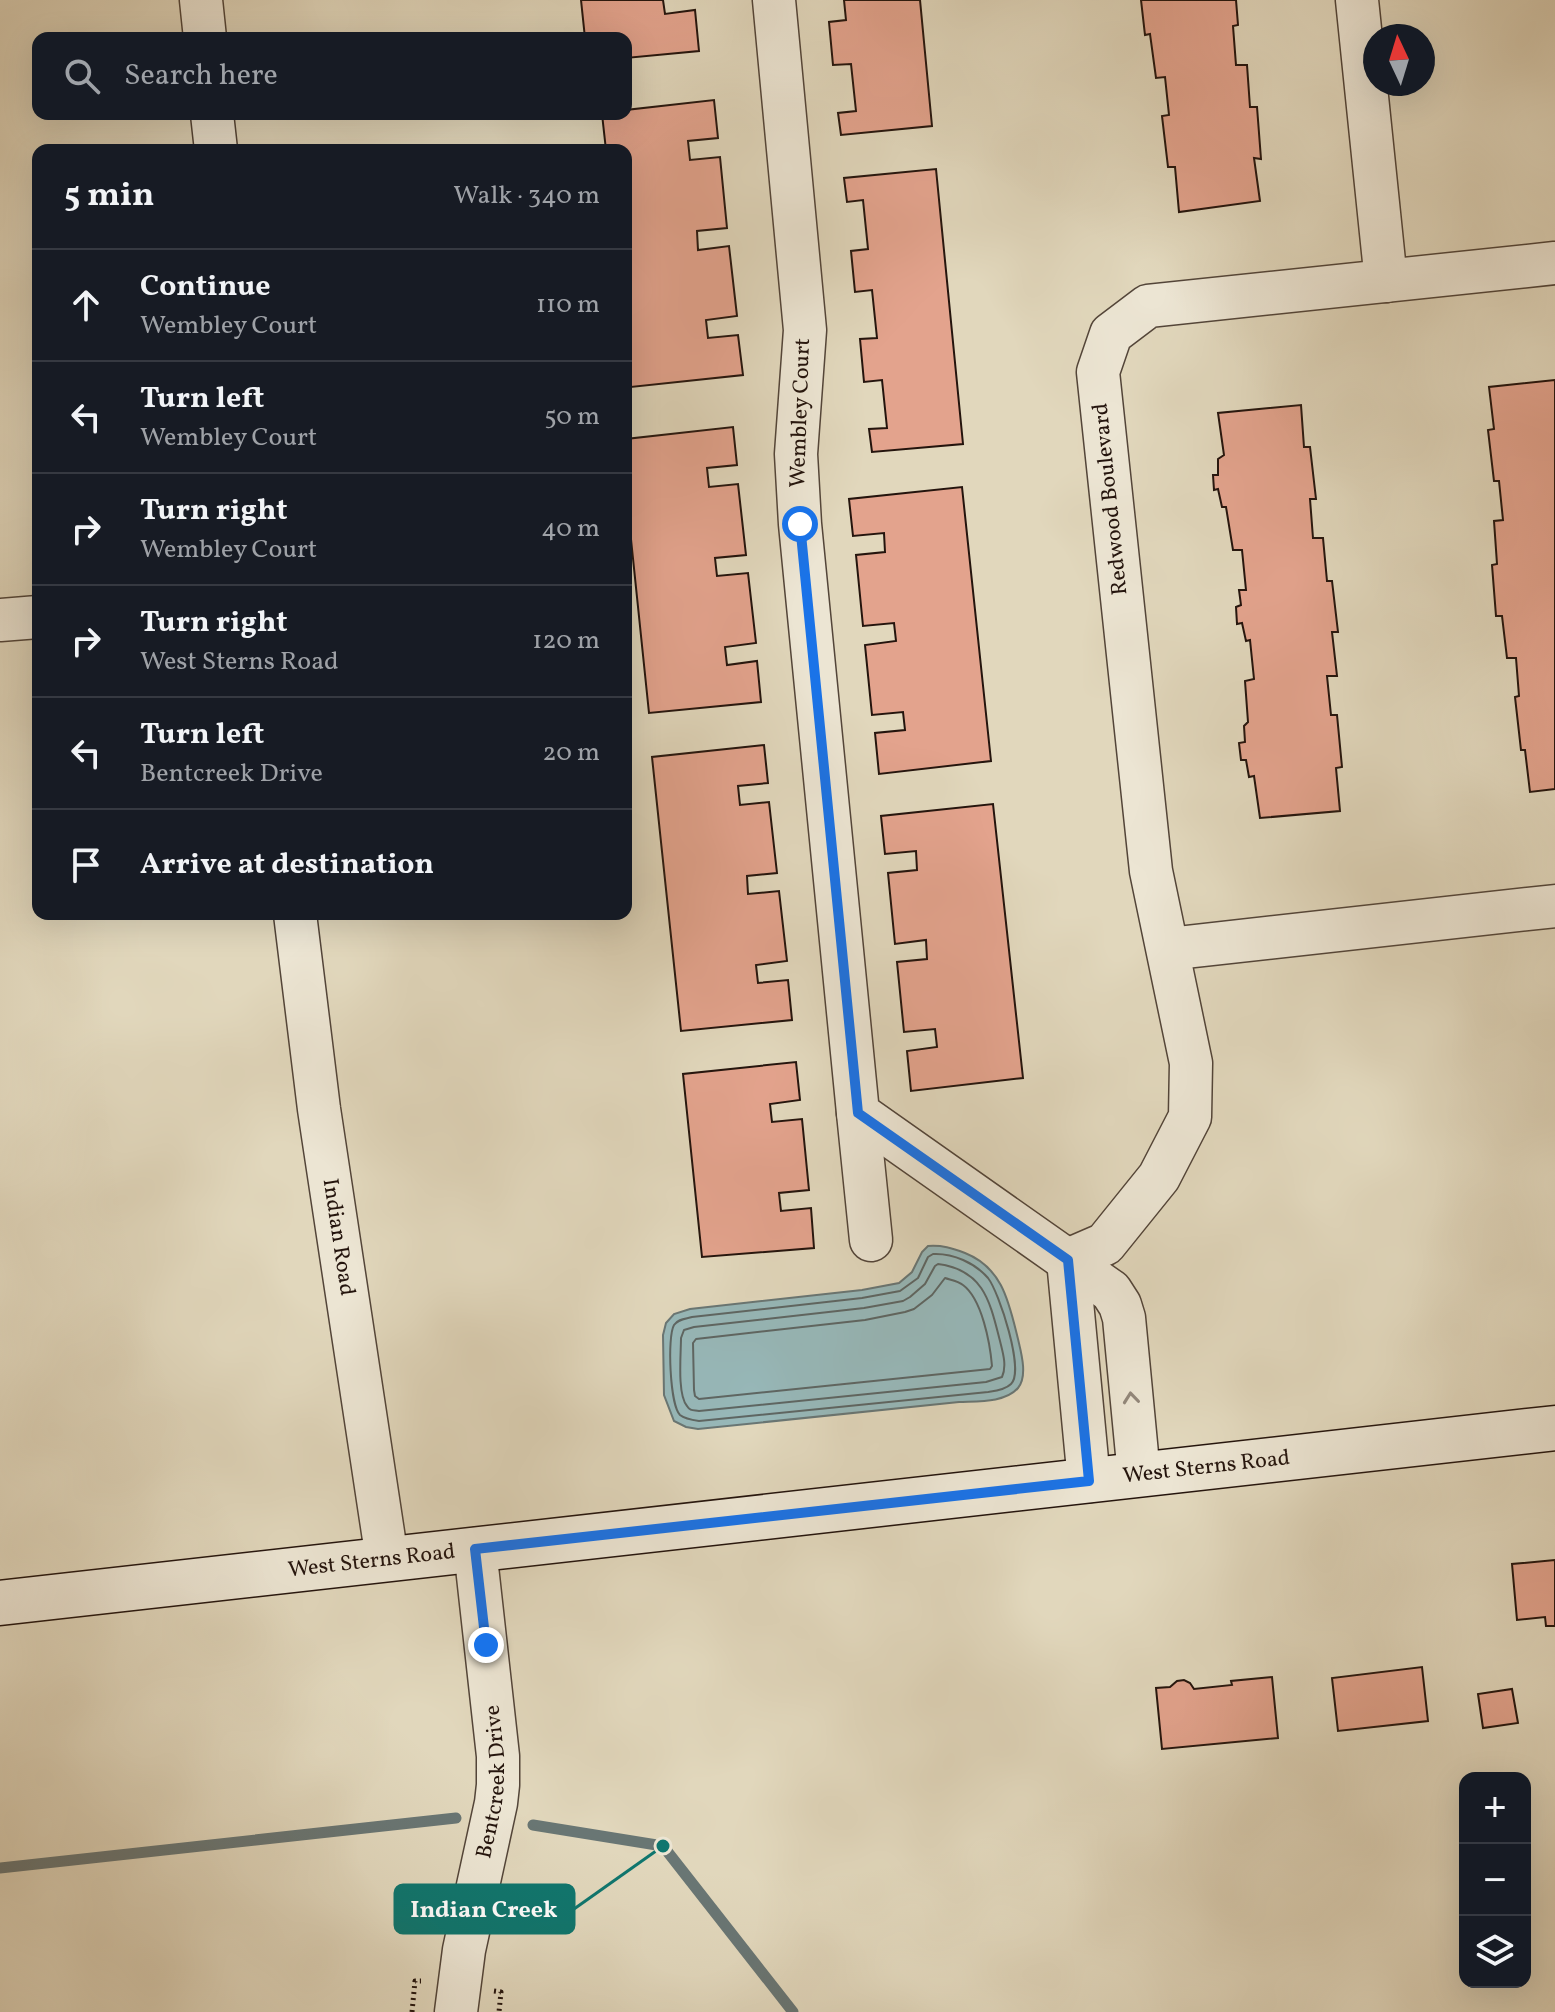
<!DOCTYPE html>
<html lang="en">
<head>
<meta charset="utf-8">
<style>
  :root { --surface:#171b24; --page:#20242c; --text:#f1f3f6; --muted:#9ea1a6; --line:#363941 }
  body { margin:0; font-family:Vollkorn,serif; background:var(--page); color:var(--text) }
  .controls { position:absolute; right:24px; bottom:24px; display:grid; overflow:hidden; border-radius:16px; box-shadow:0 8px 32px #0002 }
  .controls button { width:72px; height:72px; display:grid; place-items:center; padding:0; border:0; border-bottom:2px solid var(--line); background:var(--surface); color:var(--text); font:40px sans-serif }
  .compass { position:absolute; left:1363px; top:24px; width:72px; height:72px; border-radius:50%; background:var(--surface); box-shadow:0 8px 32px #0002; rotate:356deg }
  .stop { position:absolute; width:24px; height:24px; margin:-18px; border:6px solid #1a73e8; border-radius:50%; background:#fff }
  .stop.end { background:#1a73e8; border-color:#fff; box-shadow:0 2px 8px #0008 }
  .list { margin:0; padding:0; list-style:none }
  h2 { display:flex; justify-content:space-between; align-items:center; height:104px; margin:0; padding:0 32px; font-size:34px }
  h2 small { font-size:26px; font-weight:400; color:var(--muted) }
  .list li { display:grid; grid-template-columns:52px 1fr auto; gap:24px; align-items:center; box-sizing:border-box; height:112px; padding:0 32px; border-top:2px solid var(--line) }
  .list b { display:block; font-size:30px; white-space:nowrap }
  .list p { margin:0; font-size:26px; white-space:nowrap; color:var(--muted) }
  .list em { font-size:26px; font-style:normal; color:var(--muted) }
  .icon { flex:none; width:44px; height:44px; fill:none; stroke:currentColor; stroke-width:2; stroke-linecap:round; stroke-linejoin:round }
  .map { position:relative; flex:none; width:1555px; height:2012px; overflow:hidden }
  .search { position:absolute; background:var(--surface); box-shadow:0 8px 32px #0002; left:32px; top:32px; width:600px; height:88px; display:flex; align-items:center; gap:20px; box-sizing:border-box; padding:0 28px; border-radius:16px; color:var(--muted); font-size:30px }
  .panel { position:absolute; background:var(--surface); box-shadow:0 8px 32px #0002; left:32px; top:144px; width:600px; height:776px; border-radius:16px }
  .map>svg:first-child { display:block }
  .water { fill:#97b8b9; stroke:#697674; stroke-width:2 }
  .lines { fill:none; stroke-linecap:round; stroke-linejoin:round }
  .shore { stroke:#5e6663; stroke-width:2 }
  .stream { stroke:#697674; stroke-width:11 }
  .building { fill:#e3a38d; stroke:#24140d; stroke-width:2 }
  .street-casing { stroke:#534539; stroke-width:45 }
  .secondary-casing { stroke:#24140d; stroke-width:47 }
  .path { stroke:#24140d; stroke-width:5; stroke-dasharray:2 4; stroke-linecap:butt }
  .street { stroke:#ece5d3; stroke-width:42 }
  .secondary { stroke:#ece5d3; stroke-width:44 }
  .oneway { stroke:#92877a }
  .route { stroke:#1a73e8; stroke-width:10 }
  .labels { text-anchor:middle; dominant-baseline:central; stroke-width:7; stroke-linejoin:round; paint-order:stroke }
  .street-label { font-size:22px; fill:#24140d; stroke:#ece5d3 }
  .leader { fill:none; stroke:#0f766e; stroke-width:3 }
  .callout-dot { fill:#0f766e; stroke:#ece5d3; stroke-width:3 }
  .callout { fill:#0f766e; stroke:#0f766e; stroke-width:3 }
  .callout-label { font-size:24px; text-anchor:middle; font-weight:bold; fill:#fff }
</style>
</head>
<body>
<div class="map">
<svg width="1555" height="2012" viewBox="0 0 1555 2012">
  <rect width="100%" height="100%" fill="#e1d7bc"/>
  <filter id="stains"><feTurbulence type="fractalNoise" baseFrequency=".0025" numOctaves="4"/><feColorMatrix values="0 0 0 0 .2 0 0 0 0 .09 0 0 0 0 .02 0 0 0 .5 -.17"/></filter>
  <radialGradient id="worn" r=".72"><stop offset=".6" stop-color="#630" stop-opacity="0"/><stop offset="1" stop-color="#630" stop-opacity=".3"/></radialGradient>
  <path class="water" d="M928,1246c14,-1 24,2 37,7 38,15 44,50 53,86 3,13 10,37 0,49 -13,15 -41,13 -59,14l-261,27 -12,-2 -12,-6 -10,-26 -1,-60 3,-12 8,-9 16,-5 172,-19 37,-7 13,-11 10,-20z"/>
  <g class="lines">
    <path class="shore" d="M933,1254c20,-1 42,9 55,24 11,14 37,93 23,106 -6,6 -16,7 -23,8l-289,29c-7,-1 -14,-2 -19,-6 -10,-10 -13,-78 -6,-90 4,-6 11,-6 18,-8l170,-19 38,-7 18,-13 10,-21z
      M938,1264c46,6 52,38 62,77 3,12 7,25 2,36l-16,5 -287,29c-6,-1 -9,0 -12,-5 -10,-12 -6,-52 -6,-68l3,-8 10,-3 170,-19 39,-7 7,-4 15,-13 10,-18z
      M945,1278c6,2 13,3 18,7 19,14 27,58 29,81l-2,3 -291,30 -4,-3 -1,-6 -1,-47 3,-4 169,-19 40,-8 9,-3 18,-14z"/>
    <path class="stream" d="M533,1825l130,21 130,166
      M0,1868l456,-50"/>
  </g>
  <path class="building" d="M581,0h82l2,14 30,-4 4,41 -73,7v-20h-41z
    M844,0h76l12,126 -91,9 -3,-22 18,-2 -5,-47 -18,1 -4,-43 17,-2z
    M1141,0h95l2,25 -5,1 3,39h11l3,42h7l4,52 -7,-1 6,43 -81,11 -4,-45h-7l-6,-51 7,-1 -4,-38 -9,1 -6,-44 -5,1z
    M714,100l4,38 -30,3 2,19 30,-3 7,71 -30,3 1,19 31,-4 8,70 -31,4 2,18 30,-3 5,40 -112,12 -5,-47v-190h-20l-4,-36h24v-4z
    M936,169l27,275 -91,8 -3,-23 18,-1 -5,-48 -18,2 -4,-43 17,-1 -5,-48 -17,2 -4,-41 17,-2 -5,-49 -16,2 -3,-24z
    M1555,380v409l-25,3 -5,-42h-4l-6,-53 4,-1 -3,-38h-9l-5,-42h-6l-4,-51 5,-1 -3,-43 9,-1 -4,-39h-5l-6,-51 6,-1 -5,-42z
    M1301,405l3,42h6l6,52h-6l3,39h10l4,43h5l6,51h-6l5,44h-10l4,39h6l5,52 -6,1 4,43 -80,7 -6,-42 -5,1 -3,-17h-5l-2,-17 6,-1 -1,-16 4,-4 -3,-41 9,-2 -4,-39 -4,1 -4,-18 -5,1 -1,-17 5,-2 -2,-15h7l-4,-40h-9l-7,-43h-4l-4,-18 -4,1 -1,-15h5v-16l6,-4 -6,-42z
    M733,427l4,38 -30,3 2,19 29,-3 8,71 -31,3 2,18 31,-3 8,70 -31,4 2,18 30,-4 4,41 -112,11 -23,-222v-52z
    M962,487l29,274 -112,13 -4,-41 30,-3 -2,-18 -31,3 -7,-70 31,-4 -2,-18 -31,3 -7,-71 29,-3 -1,-19 -31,3 -4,-37z
    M764,745l4,38 -30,3 2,19 29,-3 8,71 -30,3 1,18 31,-3 8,70 -31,4 2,18 30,-3 4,40 -111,11 -29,-274z
    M993,804l30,274 -112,13 -4,-40 30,-4 -2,-18 -31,3 -7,-70 30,-3 -1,-19 -31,4 -7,-71 29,-3 -1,-19 -31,3 -4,-38z
    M796,1062l4,38 -30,4 2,18 30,-3 7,71 -30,3 2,18 30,-3 3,40 -112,9 -19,-183z
    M1555,1560v66h-9l-1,-9 -28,3 -5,-56z
    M1422,1667l6,54 -90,10 -6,-53z
    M1272,1677l6,61 -116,11 -6,-61 14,-1 7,-6 7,-1 6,3 4,6 38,-4 -1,-4z
    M1512,1689l6,34 -35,5 -5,-34z"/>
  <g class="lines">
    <g class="street-casing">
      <g id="street">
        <path d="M201,0l4,38"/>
        <path d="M774,0l31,330 -9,124 4,70 58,589 253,178 9,14 4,13 15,157"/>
        <path d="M1357,0l29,281"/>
        <path d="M212,114l4,36"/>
        <path d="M0,620l38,-3"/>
        <path id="s1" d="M295,914l24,195 68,450"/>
        <path d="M1168,949l387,-43"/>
        <path d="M858,1113l13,127"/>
        <path d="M1068,1260l37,-16 54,-67 31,-60 1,-54 -40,-192 -53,-499 13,-38 37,-28 407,-43"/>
        <path d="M1068,1260l21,221"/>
        <path id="s2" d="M456,2012l8,-62 32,-147 2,-18v-29l-23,-207"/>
      </g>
    </g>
    <g class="secondary-casing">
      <g id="secondary">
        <path id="s3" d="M0,1603l1555,-175"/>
      </g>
    </g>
    <path class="path" d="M494,1991l7,1 -2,20
      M412,2012l3,-31h6"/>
    <use href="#street" class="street"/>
    <use href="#secondary" class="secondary"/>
  </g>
  <defs><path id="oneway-chevron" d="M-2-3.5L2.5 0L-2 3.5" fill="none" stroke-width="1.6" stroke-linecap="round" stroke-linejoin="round" transform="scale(2)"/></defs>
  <use class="oneway" href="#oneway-chevron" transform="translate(1131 1398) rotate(-96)"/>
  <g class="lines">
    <path class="route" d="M486,1645l-11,-96 614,-68 -21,-221 -210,-147 -58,-589"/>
  </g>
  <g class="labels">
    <g class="street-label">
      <text transform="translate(801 413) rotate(-88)">Wembley Court</text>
      <text transform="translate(1111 499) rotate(-96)">Redwood Boulevard</text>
      <text stroke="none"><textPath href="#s1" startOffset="326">Indian Road</textPath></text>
      <text stroke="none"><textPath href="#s3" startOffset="1214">West Sterns Road</textPath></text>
      <text stroke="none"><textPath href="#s3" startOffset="374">West Sterns Road</textPath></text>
      <text stroke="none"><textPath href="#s2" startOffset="234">Bentcreek Drive</textPath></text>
    </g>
  </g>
  <path class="leader" d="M663 1846L574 1909"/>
  <circle class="callout-dot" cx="663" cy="1846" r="8"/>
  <rect class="callout" x="395" y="1885" width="179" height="48" rx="8"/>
  <g class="callout-label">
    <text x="484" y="1917">Indian Creek</text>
  </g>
  <rect width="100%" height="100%" filter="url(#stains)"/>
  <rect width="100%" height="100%" fill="url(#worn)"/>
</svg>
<div class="controls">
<button>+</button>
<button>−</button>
<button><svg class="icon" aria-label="layers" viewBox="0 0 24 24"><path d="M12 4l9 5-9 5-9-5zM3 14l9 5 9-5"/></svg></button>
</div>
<svg class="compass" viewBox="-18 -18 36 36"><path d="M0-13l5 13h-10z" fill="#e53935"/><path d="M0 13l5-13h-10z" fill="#9ea1a6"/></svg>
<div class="stop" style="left:800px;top:524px"></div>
<div class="stop end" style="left:486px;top:1645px"></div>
<div class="search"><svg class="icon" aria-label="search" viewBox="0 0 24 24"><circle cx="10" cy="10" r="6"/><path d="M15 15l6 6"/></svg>Search here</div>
<section class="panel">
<h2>5 min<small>Walk · 340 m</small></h2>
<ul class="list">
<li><svg class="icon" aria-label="ahead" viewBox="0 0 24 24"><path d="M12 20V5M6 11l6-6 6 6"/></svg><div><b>Continue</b><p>Wembley Court</p></div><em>110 m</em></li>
<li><svg class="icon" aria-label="left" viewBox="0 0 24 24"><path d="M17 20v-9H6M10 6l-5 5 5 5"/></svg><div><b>Turn left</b><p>Wembley Court</p></div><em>50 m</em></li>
<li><svg class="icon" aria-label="right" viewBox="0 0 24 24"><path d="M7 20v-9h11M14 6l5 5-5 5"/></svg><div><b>Turn right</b><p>Wembley Court</p></div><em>40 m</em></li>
<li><svg class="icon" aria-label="right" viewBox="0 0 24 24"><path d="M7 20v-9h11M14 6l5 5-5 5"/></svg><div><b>Turn right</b><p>West Sterns Road</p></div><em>120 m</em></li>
<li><svg class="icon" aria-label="left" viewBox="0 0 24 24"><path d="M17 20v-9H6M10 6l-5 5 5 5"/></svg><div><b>Turn left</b><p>Bentcreek Drive</p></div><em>20 m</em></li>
<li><svg class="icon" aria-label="arrive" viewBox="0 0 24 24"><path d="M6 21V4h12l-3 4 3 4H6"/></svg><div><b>Arrive at destination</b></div></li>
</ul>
</section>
</div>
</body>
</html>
